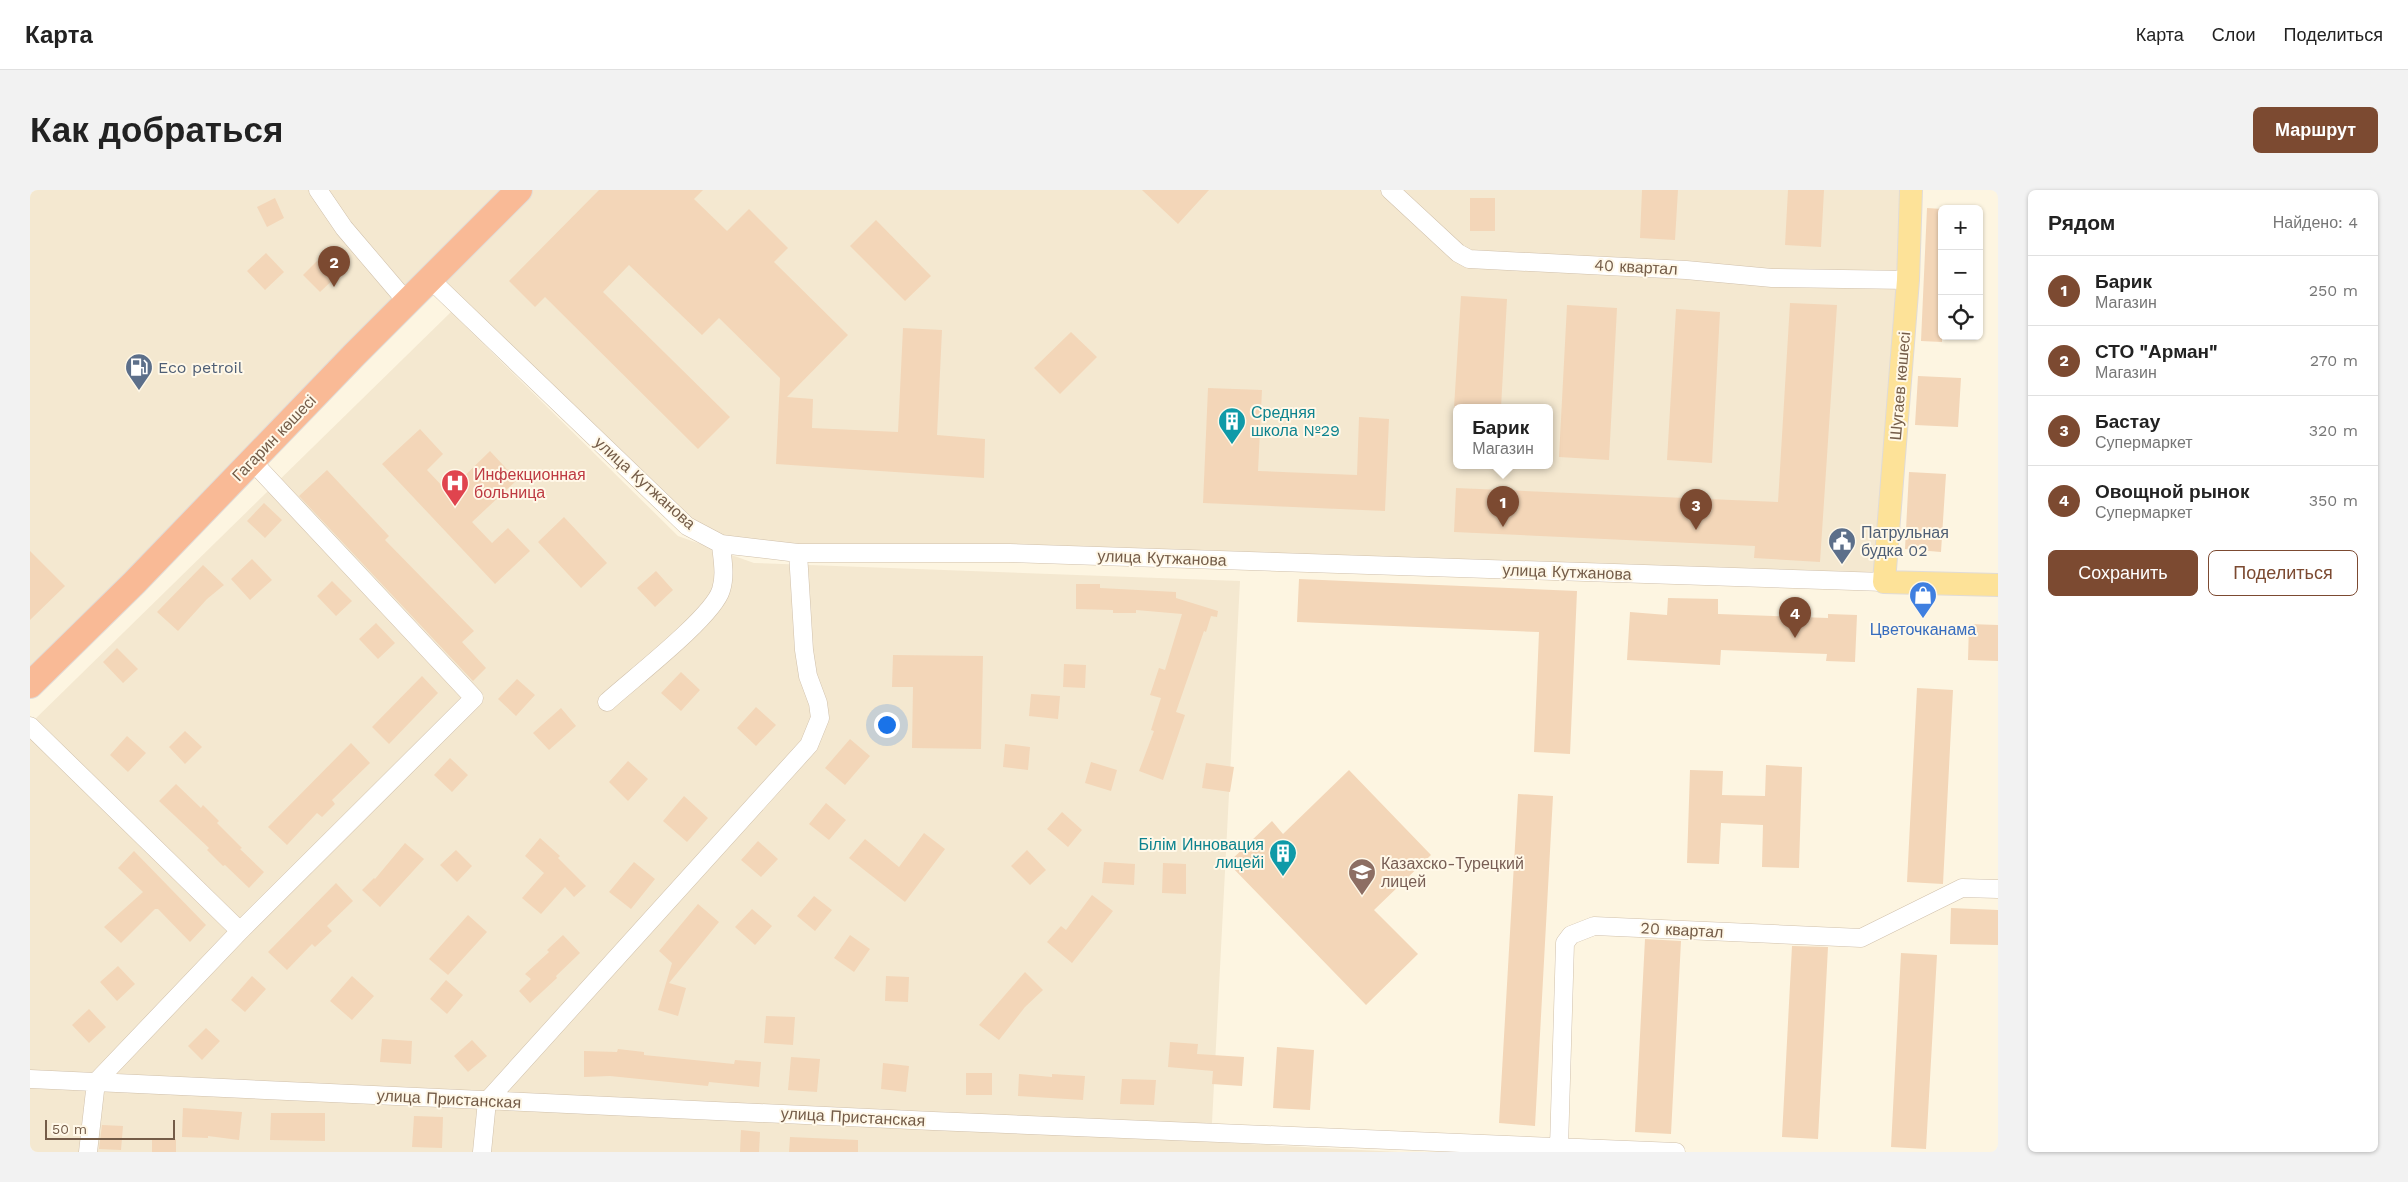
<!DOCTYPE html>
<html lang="ru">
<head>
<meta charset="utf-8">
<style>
  :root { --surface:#fff; --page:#f2f2f2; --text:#222; --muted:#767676; --line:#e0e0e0; --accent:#7c4a31 }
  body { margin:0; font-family:"Work Sans",sans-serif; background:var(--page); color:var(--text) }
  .controls { position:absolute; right:15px; top:15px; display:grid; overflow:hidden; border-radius:8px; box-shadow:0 1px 4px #0004 }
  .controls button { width:45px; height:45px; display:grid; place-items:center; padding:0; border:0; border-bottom:1px solid var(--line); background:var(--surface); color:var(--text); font:25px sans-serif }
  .scale { position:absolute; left:15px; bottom:12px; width:130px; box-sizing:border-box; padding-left:5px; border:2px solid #745c48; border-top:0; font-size:14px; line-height:18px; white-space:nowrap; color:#745c48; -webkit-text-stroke:4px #fff8e8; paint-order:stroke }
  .you { position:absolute; left:856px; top:534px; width:18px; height:18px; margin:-12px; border:4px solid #fff; border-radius:50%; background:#1a73e8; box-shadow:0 0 0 8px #1a73e833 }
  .badge { display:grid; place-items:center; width:32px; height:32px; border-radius:50%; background:var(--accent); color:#fff; font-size:16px; font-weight:700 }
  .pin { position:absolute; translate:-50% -41px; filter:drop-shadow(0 1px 2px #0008) }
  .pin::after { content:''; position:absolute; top:26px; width:18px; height:15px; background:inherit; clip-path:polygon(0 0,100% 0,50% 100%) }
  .popup { position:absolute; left:1423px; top:214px; width:100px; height:65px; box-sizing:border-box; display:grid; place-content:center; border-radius:8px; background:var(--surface); filter:drop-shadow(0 1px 4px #0005); font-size:16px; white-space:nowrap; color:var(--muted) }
  .popup b { font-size:19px; color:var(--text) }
  .popup::after { content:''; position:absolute; left:50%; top:100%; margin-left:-10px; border:10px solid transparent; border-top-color:var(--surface) }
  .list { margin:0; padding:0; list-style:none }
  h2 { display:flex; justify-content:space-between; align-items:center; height:65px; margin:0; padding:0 20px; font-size:21px }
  h2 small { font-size:16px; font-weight:400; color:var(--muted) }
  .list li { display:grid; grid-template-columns:32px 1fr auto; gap:15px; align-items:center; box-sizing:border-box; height:70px; padding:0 20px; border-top:1px solid var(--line) }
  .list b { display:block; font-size:19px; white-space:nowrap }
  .list p { margin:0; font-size:16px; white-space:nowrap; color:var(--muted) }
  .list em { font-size:16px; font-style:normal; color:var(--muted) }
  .actions { display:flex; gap:10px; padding:15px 20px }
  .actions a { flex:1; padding:11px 0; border:1px solid var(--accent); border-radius:8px; text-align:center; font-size:18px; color:var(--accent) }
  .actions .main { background:var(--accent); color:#fff }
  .icon { flex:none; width:28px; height:28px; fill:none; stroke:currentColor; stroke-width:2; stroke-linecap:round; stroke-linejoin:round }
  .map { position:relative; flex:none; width:1968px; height:962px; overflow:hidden; border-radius:8px }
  header { display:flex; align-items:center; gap:30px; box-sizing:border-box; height:70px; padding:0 25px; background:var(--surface); border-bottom:1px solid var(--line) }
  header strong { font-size:24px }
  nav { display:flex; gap:28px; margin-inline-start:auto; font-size:18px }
  .intro { display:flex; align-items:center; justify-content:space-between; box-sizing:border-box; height:120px; padding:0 30px }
  h1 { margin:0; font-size:35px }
  .button { padding:12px 22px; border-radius:8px; background:var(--accent); color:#fff; font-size:18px; font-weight:700 }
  main { display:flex; gap:30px; padding:0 30px }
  aside { flex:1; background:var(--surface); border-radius:8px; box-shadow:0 1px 4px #0004 }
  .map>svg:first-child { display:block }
  .residential { fill:#f4e8d0; fill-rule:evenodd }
  .building { fill:#f3d6b8 }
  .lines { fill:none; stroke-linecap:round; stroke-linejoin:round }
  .minor-casing { stroke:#d0c0ab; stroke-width:19 }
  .major-casing { stroke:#e0dbd7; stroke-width:24 }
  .highway-casing { stroke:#e0dbd7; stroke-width:28 }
  .minor { stroke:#fff; stroke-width:18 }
  .major { stroke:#fde298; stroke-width:22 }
  .highway { stroke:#f9ba96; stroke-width:26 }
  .labels { text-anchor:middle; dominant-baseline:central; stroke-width:4; stroke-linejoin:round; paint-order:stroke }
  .street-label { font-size:16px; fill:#745c48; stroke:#fff8e8 }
  .service-label { font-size:16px; fill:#4e5e75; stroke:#fff8e8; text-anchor:start }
  .culture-label { font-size:16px; fill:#0d838f; stroke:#fff8e8; text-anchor:start }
  .health-label { font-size:16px; fill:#be3a42; stroke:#fff8e8; text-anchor:start }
  .shop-label { font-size:16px; fill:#366cbe; stroke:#fff8e8 }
  .education-label { font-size:16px; fill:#785e54; stroke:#fff8e8; text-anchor:start }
</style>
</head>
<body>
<header>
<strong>Карта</strong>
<nav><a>Карта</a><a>Слои</a><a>Поделиться</a></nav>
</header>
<div class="intro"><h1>Как добраться</h1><a class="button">Маршрут</a></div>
<main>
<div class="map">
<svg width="1968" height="962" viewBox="0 0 1968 962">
  <rect width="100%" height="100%" fill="#fdf5e1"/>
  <path class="residential" d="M0,0h474l-474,481z
    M488,0h1382l-16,392 -1163,-38 -34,-18 -257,-247zM1427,218h92v58h-92z
    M421,122l227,224 76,27 486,18 -29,561 188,10h-1369v-428z"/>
  <path class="building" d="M569,0h104l-9,9 33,32 22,-22 39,39 -14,14 74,73 -61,62 26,2 -1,29 86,4 5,-104 39,2 -5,105 48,4 -1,39 -208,-14 4,-86 -61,-60 -17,17 -73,-70 -26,27 127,125 -32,32 -153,-152 -10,10 -26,-26z
    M1112,0h67l-31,34z
    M1612,0h36l-3,50 -35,-2z
    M1758,0h36l-3,57 -36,-2z
    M245,8l9,20 -17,9 -10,-20z
    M1440,8h25v33h-25z
    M1897,18l15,1v133l-21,-1z
    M846,30l55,56 -26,25 -55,-55z
    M236,63l18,19 -19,18 -18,-19z
    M290,68l17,18 -17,16 -17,-17z
    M1431,106l46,3 -6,109h-47z
    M1760,113l47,2 -17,257 -66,-4 1,-12 -301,-14 2,-44 322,14z
    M1537,115l50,3 -8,152 -50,-3z
    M1646,119l44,3 -8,151 -45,-3z
    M1041,142l26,25 -37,37 -26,-26z
    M1888,186l43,2 -3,49 -43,-2z
    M1178,198l54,2 -4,81 99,4 2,-58 30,2 -4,92 -182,-8z
    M390,239l23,25 -16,16 21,22 42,-41 27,29 -45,42 20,21 16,-15 22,23 -35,33 -113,-120z
    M297,280l62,66 -4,4 89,91 -12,11 24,26 -13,13 -174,-185z
    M1879,282l37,2 -5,78 -36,-3z
    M234,313l18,17 -17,18 -18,-17z
    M534,327l43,46 -26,25 -43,-46z
    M0,361l35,35 -35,34z
    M222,369l20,21 -22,20 -19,-21z
    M173,375l21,20 -17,14 -29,32 -21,-19z
    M626,381l17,19 -18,17 -18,-19z
    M1269,389l278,12 -7,163 -36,-2 5,-120 -242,-10z
    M302,391l20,20 -16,15 -19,-20z
    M1046,394h24v4l76,4v6l42,13 -1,6 -6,-1 -5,16 -2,-1 -28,81 9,3 -22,65 -24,-9 15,-40 -3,-1 10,-32 -11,-3 9,-27 6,2 17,-56 -46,-4v3h-23v-3l-37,-1z
    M1638,408l50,1v15l110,4v-4l29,1 -2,47 -29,-1 1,-7 -106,-4 -1,15 -93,-5 3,-48 37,3z
    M346,433l19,20 -17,16 -19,-20z
    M1939,434l29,1v36l-30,-1z
    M87,458l21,21 -15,14 -20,-21z
    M863,465l90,1 -2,93 -69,-1 1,-61h-21z
    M1034,474l22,1 -1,23 -22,-1z
    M651,482l19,18 -19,21 -20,-18z
    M392,486l16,17 -49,51 -17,-17z
    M487,489l18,16 -19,21 -18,-17z
    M1887,498l36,2 -10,194 -36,-2z
    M1001,504l29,2 -2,23 -29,-3z
    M726,517l20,18 -20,21 -19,-18z
    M531,518l15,18 -27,24 -16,-17z
    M155,541l17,16 -17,17 -16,-17z
    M97,546l19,17 -18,19 -18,-17z
    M820,549l20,17 -25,29 -20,-17z
    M321,553l19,20 -38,37 3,4 -13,13 -5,-4 -30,32 -19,-18z
    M975,554l25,3 -2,23 -25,-3z
    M420,568l18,17 -16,17 -18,-17z
    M598,571l20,18 -20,22 -19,-19z
    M1061,572l26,8 -6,21 -26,-8z
    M1176,573l28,4 -4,25 -28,-4z
    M1736,575l36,2 -3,101 -37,-1 1,-42 -42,-2 -2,41 -32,-1 3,-93 33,1 -1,24 43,1z
    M1319,580l82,85 -57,55 44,44 -52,51 -138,-142 44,-42 11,13z
    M146,594l25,24 2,-3 16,16 -2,2 25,25 -2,1 24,23 -15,16 -24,-23 -2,1 -16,-16 2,-2 -50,-47z
    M1488,604l35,2 -18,330 -36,-3z
    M654,606l24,22 -21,24 -24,-21z
    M796,613l20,17 -17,20 -20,-16z
    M1032,622l20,18 -14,17 -21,-18z
    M894,643l21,16 -40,53 -56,-44 16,-19 34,28z
    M510,648l20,18 -2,2 28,28 -12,11 -9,-10 -24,27 -19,-16 22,-25 -19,-17z
    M728,651l20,18 -17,18 -20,-17z
    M375,653l19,16 -44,48 -18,-17 12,-12 1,1z
    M426,660l16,16 -15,16 -17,-17z
    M997,660l19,20 -16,15 -19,-19z
    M104,661l72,74 -16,17 -32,-33h-3l-34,34 -17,-16 39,-35 -25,-24z
    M604,672l21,17 -24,30 -22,-17z
    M1074,672l31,2 -1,21 -32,-2z
    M1133,673l23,1v30l-24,-1z
    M306,693l17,18 -26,25 5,5 -17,16 -3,-3 -25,26 -19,-18z
    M1062,705l21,16 -41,52 -25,-21 14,-16 5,4z
    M784,706l18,14 -17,21 -18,-15z
    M668,714l21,18 -50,61 17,5 -8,28 -20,-6 14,-47 -13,-12z
    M1921,718l47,2v35l-48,-1z
    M722,719l20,17 -17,19 -20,-18z
    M438,725l19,17 -39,43 -19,-16z
    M533,745l17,18 -24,23 1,2 -27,25 -11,-12 12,-12 -6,-5 24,-22 -2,-2z
    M820,745l20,14 -16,23 -20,-14z
    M1615,749l36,2 -10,193 -36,-2z
    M1762,756l36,1 -10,192 -36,-2z
    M1871,763l36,2 -11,194 -35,-2z
    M88,776l17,18 -18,17 -17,-19z
    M995,782l18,18 -18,17 -26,33 -20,-15z
    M222,786l14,13 -21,23 -14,-12z
    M322,786l22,20 -22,24 -22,-19z
    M856,786l23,1 -1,25 -23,-1z
    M416,790l17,15 -16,19 -17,-15z
    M59,819l17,18 -17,16 -17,-18z
    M736,826l29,1 -2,28 -29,-2z
    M176,838l14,13 -18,19 -14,-14z
    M352,849l30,2 -1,23 -31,-2z
    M442,850l15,16 -19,16 -14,-16z
    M1140,852l28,2 -1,10 47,3 -2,29 -30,-2 1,-13 -45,-4z
    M1247,857l37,3 -4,60 -37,-2z
    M588,859l26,3v3l90,9 1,-4 26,2 -2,25 -50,-5 -1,4 -98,-10 -26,1v-26l33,1z
    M761,867l29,2 -3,33 -29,-2z
    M853,873l26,3 -3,26 -25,-3z
    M936,883h26v22h-26z
    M989,884l33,3v-3l33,2 -2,24 -65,-4z
    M1092,889l34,1 -2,25 -34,-1z
    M153,918l59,4 -3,28 -31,-4v2l-26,-1z
    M241,923h54v28l-55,-1z
    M384,926l29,1 -1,31 -30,-1z
    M72,935l21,1 -2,24 -22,-1z
    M711,940l19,2 -1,20h-19z
    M760,947l68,3v12h-69z
    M122,948l24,1v13h-24z"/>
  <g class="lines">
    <g class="minor-casing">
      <path id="minor" d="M288,0l26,38 63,74
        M1360,0l68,63 11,6 217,11 86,8 136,2
        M400,89l257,247 34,18 77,9h211l875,29
        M577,512c24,-22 106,-85 114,-112 5,-15 1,-32 0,-46
        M0,536l210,205
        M0,889l903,42 743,31
        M1529,957l6,-204 6,-8 23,-9 267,12 101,-50 36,1
        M58,962l8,-70 144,-151 234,-233 -222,-237
        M452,962l5,-51 322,-356 11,-27 -2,-15 -10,-27 -4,-26 -6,-97"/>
    </g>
    <g class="major-casing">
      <path id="major" d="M1881,0l-3,90 -24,302 114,3"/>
    </g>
    <g class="highway-casing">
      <path id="highway" d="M0,495l104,-102 221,-229 164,-164"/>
    </g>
    <use href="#minor" class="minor"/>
    <use href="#major" class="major"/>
    <use href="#highway" class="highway"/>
  </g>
  <defs>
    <g id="fuel-pin" transform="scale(1.4375)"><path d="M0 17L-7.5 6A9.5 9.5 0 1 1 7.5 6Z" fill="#5c6f8a" stroke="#fff8e8"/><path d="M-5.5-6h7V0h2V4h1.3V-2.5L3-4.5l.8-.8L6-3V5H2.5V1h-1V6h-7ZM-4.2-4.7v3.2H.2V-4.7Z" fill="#fff"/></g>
    <g id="building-pin" transform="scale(1.4375)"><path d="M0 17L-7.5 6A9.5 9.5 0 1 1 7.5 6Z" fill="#0f9aa8" stroke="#fff8e8"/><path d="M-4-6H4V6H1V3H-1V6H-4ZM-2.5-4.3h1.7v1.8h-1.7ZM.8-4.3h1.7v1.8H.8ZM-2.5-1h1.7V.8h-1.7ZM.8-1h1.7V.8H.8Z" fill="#fff"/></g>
    <g id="hospital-pin" transform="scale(1.4375)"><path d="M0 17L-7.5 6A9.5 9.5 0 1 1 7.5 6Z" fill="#e0444e" stroke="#fff8e8"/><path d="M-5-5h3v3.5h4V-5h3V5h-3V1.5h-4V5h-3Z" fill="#fff"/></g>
    <g id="civic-pin" transform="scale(1.4375)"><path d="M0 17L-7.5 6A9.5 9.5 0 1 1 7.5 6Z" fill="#5c6f8a" stroke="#fff8e8"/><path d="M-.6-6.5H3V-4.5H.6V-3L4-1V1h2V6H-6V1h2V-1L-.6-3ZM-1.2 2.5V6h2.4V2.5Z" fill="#fff"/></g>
    <g id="shop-pin" transform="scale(1.4375)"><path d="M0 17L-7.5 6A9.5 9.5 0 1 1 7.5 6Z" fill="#3f7fe0" stroke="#fff8e8"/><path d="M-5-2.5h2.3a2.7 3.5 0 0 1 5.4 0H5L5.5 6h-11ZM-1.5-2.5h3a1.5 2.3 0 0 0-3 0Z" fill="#fff"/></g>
    <g id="school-pin" transform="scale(1.4375)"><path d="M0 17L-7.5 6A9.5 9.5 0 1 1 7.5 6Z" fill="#8d6e63" stroke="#fff8e8"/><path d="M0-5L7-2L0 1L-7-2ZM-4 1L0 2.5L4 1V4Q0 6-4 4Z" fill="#fff"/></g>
  </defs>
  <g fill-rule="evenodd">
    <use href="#fuel-pin" x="109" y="177"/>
    <use href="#building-pin" x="1202" y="231"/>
    <use href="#hospital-pin" x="425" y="293"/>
    <use href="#civic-pin" x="1812" y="351"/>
    <use href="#shop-pin" x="1893" y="405"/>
    <use href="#building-pin" x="1253" y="663"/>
    <use href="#school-pin" x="1332" y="682"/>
  </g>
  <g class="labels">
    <g class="street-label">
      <text transform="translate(1606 77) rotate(3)">40 квартал</text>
      <text transform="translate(1870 196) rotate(-85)">Шугаев көшесі</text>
      <text transform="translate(244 248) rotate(-46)">Гагарин көшесі</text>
      <text transform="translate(615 293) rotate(42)">улица Кутжанова</text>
      <text transform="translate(1132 368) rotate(2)">улица Кутжанова</text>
      <text transform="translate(1537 382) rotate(2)">улица Кутжанова</text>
      <text transform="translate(1652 740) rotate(3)">20 квартал</text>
      <text transform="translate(419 909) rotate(3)">улица Пристанская</text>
      <text transform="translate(823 927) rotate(3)">улица Пристанская</text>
    </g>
    <g class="service-label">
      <text x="128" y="177">Eco petroil</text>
      <text x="1831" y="342">Патрульная<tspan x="1831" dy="18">будка 02</tspan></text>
    </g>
    <g class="culture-label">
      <text x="1221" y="222">Средняя<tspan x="1221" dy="18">школа №29</tspan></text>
      <text x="1234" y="654" text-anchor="end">Білім Инновация<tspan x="1234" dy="18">лицейі</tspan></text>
    </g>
    <g class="health-label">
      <text x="444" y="284">Инфекционная<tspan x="444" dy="18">больница</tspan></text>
    </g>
    <g class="shop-label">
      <text x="1893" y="439">Цветочканама</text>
    </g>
    <g class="education-label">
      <text x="1351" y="673">Казахско-Турецкий<tspan x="1351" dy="18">лицей</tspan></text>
    </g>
  </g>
</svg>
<div class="controls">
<button>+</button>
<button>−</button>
<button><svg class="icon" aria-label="locate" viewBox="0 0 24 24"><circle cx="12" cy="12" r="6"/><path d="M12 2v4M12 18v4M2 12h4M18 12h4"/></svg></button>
</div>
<div class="scale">50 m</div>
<div class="you"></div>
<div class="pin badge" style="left:1473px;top:337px">1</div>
<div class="popup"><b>Барик</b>Магазин</div>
<div class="pin badge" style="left:304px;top:97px">2</div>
<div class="pin badge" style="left:1666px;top:340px">3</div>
<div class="pin badge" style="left:1765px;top:448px">4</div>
</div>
<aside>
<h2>Рядом<small>Найдено: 4</small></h2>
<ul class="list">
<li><span class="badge">1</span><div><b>Барик</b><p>Магазин</p></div><em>250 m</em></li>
<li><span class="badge">2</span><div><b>СТО &quot;Арман&quot;</b><p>Магазин</p></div><em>270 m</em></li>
<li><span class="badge">3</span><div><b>Бастау</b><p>Супермаркет</p></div><em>320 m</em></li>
<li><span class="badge">4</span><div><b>Овощной рынок</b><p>Супермаркет</p></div><em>350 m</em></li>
</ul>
<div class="actions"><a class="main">Сохранить</a><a>Поделиться</a></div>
</aside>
</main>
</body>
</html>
